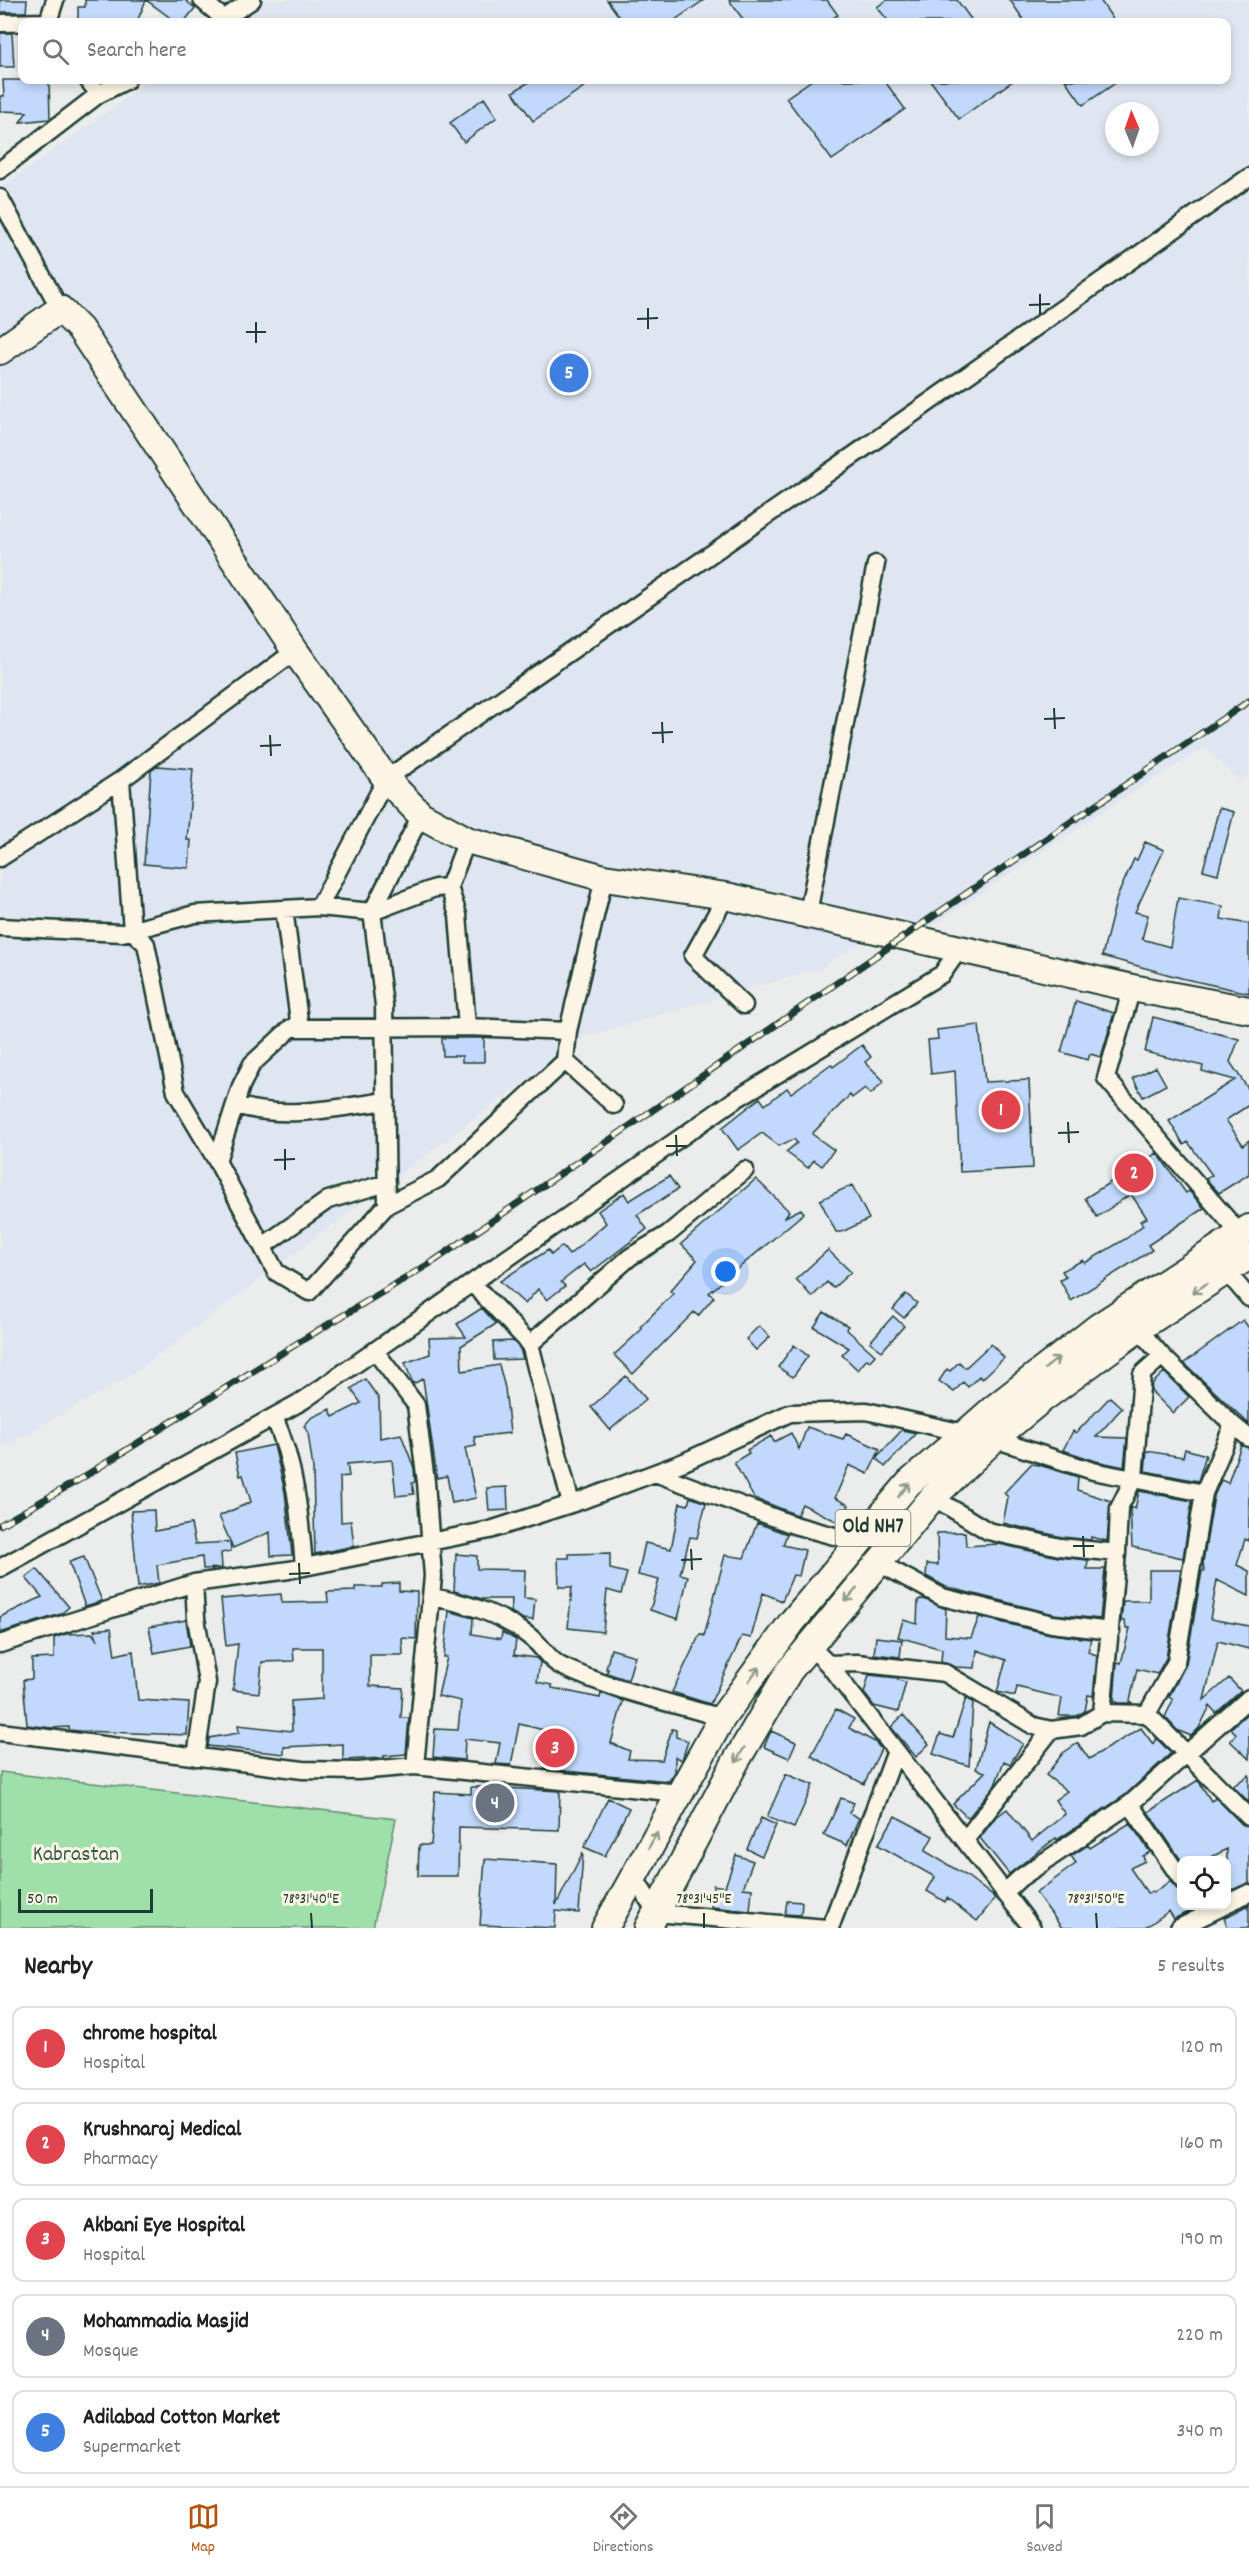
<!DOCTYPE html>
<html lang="en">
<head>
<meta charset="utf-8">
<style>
  :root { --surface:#fff; --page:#f2f2f2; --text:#202124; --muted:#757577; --line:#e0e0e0; --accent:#b45309 }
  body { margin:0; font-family:Dekko,sans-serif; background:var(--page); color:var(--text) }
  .controls { position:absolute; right:18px; bottom:18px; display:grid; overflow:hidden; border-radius:12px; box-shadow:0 3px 9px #0003 }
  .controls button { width:54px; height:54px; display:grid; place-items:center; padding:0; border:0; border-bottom:2px solid var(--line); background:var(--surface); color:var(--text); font:30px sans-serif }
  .compass { position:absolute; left:1105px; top:102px; width:54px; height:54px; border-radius:50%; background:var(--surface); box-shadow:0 3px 9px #0003; rotate:358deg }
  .scale { position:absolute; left:18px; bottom:15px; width:135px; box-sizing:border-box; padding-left:6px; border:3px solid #1f3d34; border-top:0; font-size:16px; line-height:21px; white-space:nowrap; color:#1f3d34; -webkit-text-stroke:4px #fcf5e5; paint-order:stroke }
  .you { position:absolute; left:726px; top:1272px; width:21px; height:21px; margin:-15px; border:4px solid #fff; border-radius:50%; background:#1a73e8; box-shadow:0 0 0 9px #1a73e833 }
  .badge { display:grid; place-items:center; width:39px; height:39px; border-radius:50%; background:var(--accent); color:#fff; font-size:20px; font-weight:700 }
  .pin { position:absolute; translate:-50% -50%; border:3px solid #fff; box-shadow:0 2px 6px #0006 }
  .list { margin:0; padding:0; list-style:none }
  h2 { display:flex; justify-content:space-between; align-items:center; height:78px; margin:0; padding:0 24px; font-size:26px }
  h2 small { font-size:20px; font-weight:400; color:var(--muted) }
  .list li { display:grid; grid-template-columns:39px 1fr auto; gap:18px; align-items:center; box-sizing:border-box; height:84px; margin:0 12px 12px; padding:0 12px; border:2px solid var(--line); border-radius:12px }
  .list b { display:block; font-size:22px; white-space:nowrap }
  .list p { margin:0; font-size:20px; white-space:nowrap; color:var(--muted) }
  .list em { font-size:20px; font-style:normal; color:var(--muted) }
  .icon { flex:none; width:33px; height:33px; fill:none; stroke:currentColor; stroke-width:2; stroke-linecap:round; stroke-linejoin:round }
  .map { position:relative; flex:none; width:1249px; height:1928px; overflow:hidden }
  .search { position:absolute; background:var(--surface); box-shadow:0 3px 9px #0003; left:18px; right:18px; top:18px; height:66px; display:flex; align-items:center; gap:15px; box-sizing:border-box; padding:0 21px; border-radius:12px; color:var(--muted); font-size:22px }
  .sheet { height:558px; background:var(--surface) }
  nav { display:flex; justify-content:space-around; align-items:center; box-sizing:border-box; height:84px; border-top:2px solid var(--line); background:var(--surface); font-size:16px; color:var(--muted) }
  nav a { display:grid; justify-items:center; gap:3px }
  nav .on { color:var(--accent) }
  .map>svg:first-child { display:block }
  .built { fill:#dfe6f1; fill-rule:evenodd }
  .green { fill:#9fdfa9; stroke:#5f8e6e; stroke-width:1.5 }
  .building { fill:#c2d8fc; stroke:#1f3d34; stroke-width:1.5 }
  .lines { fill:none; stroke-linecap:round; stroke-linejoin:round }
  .street-casing { stroke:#1f3d34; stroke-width:21 }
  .primary-casing { stroke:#1f3d34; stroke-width:30 }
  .street { stroke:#fcf5e5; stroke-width:16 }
  .primary { stroke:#fcf5e5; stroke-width:26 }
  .rail-casing { stroke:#1f3d34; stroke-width:7 }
  .rail { stroke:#fcf5e5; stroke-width:4.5; stroke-dasharray:14; stroke-linecap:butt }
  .oneway { stroke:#8e998c }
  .ticks { fill:none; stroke:#1f3d34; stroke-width:2 }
  .labels { text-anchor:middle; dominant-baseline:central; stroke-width:6; stroke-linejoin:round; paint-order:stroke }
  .shield { fill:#fcf5e5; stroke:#617469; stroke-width:1.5 }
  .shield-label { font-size:21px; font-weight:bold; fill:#1f3d34 }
  .park-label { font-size:22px; fill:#395d4b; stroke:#fcf5e5 }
  .ticks-label { font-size:15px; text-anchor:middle; fill:#1f3d34; stroke:#fcf5e5; stroke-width:6; stroke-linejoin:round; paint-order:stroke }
</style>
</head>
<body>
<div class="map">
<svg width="1249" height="1928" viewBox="0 0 1249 1928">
  <rect width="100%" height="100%" fill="#ebecec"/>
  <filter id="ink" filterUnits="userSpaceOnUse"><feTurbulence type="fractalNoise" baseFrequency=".0167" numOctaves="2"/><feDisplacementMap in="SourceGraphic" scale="12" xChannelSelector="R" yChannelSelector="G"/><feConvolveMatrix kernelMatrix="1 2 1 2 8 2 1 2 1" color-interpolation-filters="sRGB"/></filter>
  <g filter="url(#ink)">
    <path class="built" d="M261,0h988v774l-10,7 -33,-34 -101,63 -177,119 -28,-12 -79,51 -237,69 -451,337 -133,75v-1260l151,-109h1075v-58h-996zM1114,111h36v36h-36z"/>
    <path class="green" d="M0,1772l396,47 -23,109h-373z"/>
    <path class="building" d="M0,0h27l-1,12h-26z
      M85,0h100l10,8 -11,14h-8l-30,-22 -9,22h-59v-15h7z
      M607,0h97l-32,22h-49z
      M729,0h98l11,15 -11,7h-82z
      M887,0h70l16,22h-84l-12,-15z
      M1010,0h90l15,22h-90z
      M0,33h12l2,34h-14z
      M3,80h46l1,39 -30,3 7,-10 -27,-1v-15h4z
      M532,80h62l-61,41 -20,-29z
      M812,80h72l21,29 -73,51 -46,-62z
      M930,80h84l-55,39z
      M1065,80h55l-37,25z
      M484,98l13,19 -33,25 -14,-19z
      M158,766l35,3 -6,71h4l-2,28 -45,-4 7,-93z
      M1219,808l15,4 -16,62 -15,-4z
      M1145,842l19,8 -29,62 13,3 -6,24 28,8 8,-49 45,8 -2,13 28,5v69l-68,-15 -79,-22 15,-59 17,-38 3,1z
      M1076,1001l38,12 -13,44 -11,-3 -2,6 -27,-8z
      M1153,1017l86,22 -9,23 19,28v15l-23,15 17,25 6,-5v34l-30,19 -13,-14 6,-4 -24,-33 -4,3 -15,-24 66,-41 -33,-9 1,-5 -58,-14z
      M979,1025l6,57 44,-2 4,88 -73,4 -5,-101 -24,3 -3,-34 10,-1 -1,-9z
      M442,1038h42v24h-22v-6h-19z
      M862,1045l9,12 -6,5 19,19 -13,13 -6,-6 -13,10 -2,-3 -38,39 22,16 -12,16 -8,-6 -6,8 -22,-16 11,-9 -3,-4 -15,7 -17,-13 -24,17 -16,-22 38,-30 5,7 22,-17 4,5 40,-29 2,3z
      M1156,1067l10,18 -23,12 -10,-19z
      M1157,1153l29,40 3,-2 15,17 -56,37 4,5 -81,51 -11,-21 6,-3 -4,-6 21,-11 2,3 42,-25 16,-13 -3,-4 7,-3 -16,-24 -34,23 -12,-19z
      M669,1176l9,13 -41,26 10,14 -56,43 -7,-8 -23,18 4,4 -18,14 -9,-11 -13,15 -25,-23 48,-31 3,5 11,-9 7,9 37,-32 -8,-12 26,-18 5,8z
      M756,1179l33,32 -4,6 16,-8 3,4 -95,80 5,4 -16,19 -4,-4 -61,62 -19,-19 28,-26 -2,-2 33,-33 -3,-3 27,-31 -16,-16z
      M852,1185l17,34 -27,13h-6l-16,-32z
      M828,1250l23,22 -18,16 -6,-6 -15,15 -16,-18z
      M906,1294l11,9 -13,15 -11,-9z
      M482,1308l14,16 -35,22 1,25 37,-6 6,23 5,45 -36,4 2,9 -11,2 11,50 -24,5 -5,-27 -10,2 -14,-99 -10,5 -8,-21 25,-9 -1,-16 37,-1 -9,-13z
      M824,1312l24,14 -2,3 29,26 -5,6 -3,-2 -9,11 -16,-15 7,-7 -35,-21z
      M893,1316l11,10 -22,25 -12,-9z
      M1243,1320l6,8v96l-65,-61z
      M759,1326l11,11 -14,13 -10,-11z
      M513,1341l7,8 3,10 -29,1 -1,-18z
      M991,1344l13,14 -22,21 -3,-3 -11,11 -5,-5 -9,10 -15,-11 8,-12 3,2 9,-9 6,6z
      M794,1345l14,11 -15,21 -15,-10z
      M1164,1372l25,25 -16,16 -22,-22 1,-7z
      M626,1376l20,23 -36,31 -19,-23z
      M365,1379l14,20 1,39 21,-4 13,34 1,14 -3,1 2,11 -18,2 -4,-36 -45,4 2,12 -9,1 1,45 10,-1 3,25 -39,8 -2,-85 -5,-36 -4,-7 7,-8 19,-9 3,8 28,-14 -10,-14z
      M1110,1397l12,11 -26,29 31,1 -3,29 -28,-6 -33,-11 10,-19 3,2z
      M807,1427l36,12 3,-5 34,15 -4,9 26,-28 14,3 -31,34 -9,-9 -8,16 -19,-9 -14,33 14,7 -9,18 -38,-19 -5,11 -43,-17 -20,-36 15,-9 -2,-3 24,-14 3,6 17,-9 8,16z
      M274,1445l11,47 7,63 -21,1 -1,-24 -37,16 -14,-32 32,-14 -8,-27 -3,1 -5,-23z
      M1241,1445l8,3v93l-4,-2 -8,26 12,6v25l-32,-16 -7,39 39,7v23l-31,-8 -14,59 25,-22 12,13 -25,22 -6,-7 -11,22 -8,8 -14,-6 -12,-13 8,-17 -4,-3 17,-33 16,-93h2l-1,-9 11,-66 7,-16 7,3z
      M1185,1449l21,6 -8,26 -53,-10 2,-20 36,6z
      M1031,1464l8,1 39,12 -1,13 34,11 -4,40 -16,-4v3l-29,-3 -59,-14 5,-26 -4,-4z
      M507,1487l1,23 -19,1 -2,-23z
      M1139,1491l53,10 -9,57 -51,-11 -2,-37 1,-3 4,2z
      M690,1497l16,6 -9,35 -7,-1 -10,37 8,2 -10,43 -28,-9 9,-30 -21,-5 7,-32 26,6 9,-46 8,2z
      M154,1510l1,21 36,-7 4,20 35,-2 1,9 -10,2 1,15 -19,1 -1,-12 -45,8 2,18 -21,4 -7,-76z
      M757,1523l30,11 -4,11 22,5 -6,26 -6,-1 -11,26 -19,-8 -12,45 -9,-2 -32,68 -38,-12 28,-58 4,2 21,-81 19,3z
      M965,1532l1,14 33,-2 59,13 30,3 -1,9h18l-5,50 -46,-5 -108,-27 -20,-11 1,-12 11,1 -1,-32z
      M610,1553v16l17,4 -6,21 -14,-4 -4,42 -35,-4 4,-41h-13l-1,-29h11v-4z
      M456,1554l21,2v13l48,1 -1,28 11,1 -2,21 -10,-1 -12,-7 1,-13h-30l-28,-8z
      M84,1557l18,44 -17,5 -16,-44z
      M37,1569l32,38 -8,7 -61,19v-16l42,-20 -16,-19z
      M1149,1570h32l-15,88 -9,16 -20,-5 -7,32 2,2h-13l-5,-2 3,-39 4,1 9,-35h-4l-1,-7h-4l2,-20h26z
      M399,1583v8l18,1 -1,47 -14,-1 1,17h-33v31l33,2 -2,30h8l-3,36 -22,2v2l-41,2v-16l-59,3v7l-76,-8 1,-8 30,-5 -1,-8 54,6 -1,-30 31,-2v-51h-29l1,13 -32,1 -3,31 -26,-3 5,-46 -12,2 -5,-47 60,-5 1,9 46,-1 -1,-10 28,-1v-4h27v-3z
      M924,1599l22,10 -1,27 26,2 8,-21 71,17 41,5 -3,13 9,3 -4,41 -5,-1 -3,16 -8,5h-18l3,-18 -45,-11 -2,9 -18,-4 9,-32 -29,-10 -2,18 -19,-1 -15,-5 1,-13 -44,-12 5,-17 14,4 1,-24z
      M449,1611l24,7 -1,16 29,5 1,-7 14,8 -2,15 22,3 4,4 -3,20 15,3v3l48,10 1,-5 22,8 -12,42 19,8 -2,8 34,1 10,-31 4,1v7l12,4 -6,19 -7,-3v15l-6,9 -124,-12 7,-37 -33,-8 -8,41 -15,-1 4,-21 -35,-4 -1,21 -31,-3 2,-28 23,1 3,-29 -23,-5 9,-39h-3z
      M186,1620l4,26 -36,7 -5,-26z
      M111,1628l4,27 18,-4 5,49 51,3 -2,32 -107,-4 -11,-1v-3l-17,1 -25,-3 -4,-45 9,-1v-20l22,-1v-20l12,-4 26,-1 6,8 -4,-11z
      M876,1637l26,3 -2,17 -26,-3z
      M611,1649l24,7 -7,24 -21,-7 1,-4h-2z
      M869,1675l29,3v2l8,2 -8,30 -24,-6 -10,-13z
      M966,1698l7,4 -4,64 -36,-12 7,-20 13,4z
      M836,1709l18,10 -5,9 26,14 6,7 -17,35 -53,-28z
      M1249,1712v47l-19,-18 6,-7 -5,-6z
      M903,1715l26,29 -13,13 -25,-30z
      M989,1722l34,22 -13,20 -6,-3 -9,24 -27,33 -15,-14 32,-32 -9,-3z
      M1141,1728l12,16 3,-6 15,15 -47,43 -67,44 -1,-2 -47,36 -29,-36 15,-20 12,-9 25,32 33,-27 -10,-14 12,-9 -21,-16 17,-22 15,-10 11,16z
      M771,1731l25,11 -7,16 -25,-11z
      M786,1774l27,11 -19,43 -27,-11z
      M1249,1775v27l-16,-16z
      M1198,1780l13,21 5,-3 26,26 7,3v56l-22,9v-43l-21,11h-25l-33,-48z
      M492,1784l15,2 -1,2 54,3 -1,39 -100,-3 -1,49h-40l1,-31h12l4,-53 36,2v-7h20z
      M608,1798l21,10 -24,48 -21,-9z
      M841,1798l13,5 -5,10 10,5 -12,27 -23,-10z
      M895,1816l38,20 -8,15 42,25 28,22 -18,23 -30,-23 -2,4 -18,-11 8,-14 -57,-32z
      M761,1818l15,7 -14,31 -15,-7z
      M1130,1823l20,29 -7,4 2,5 -15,7 18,26 3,-3 2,2 17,-12 7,8 5,1v15h19l-27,14 -5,-8 -24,17h-83l-26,-35 38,-28 2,-2 -5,-7 17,-11 2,3z
      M583,1852l-4,61 -23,-2 -1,17 -75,-3 5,-66 72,5 -1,41z
      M736,1855l17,6 -10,27 9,1 -2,22 -39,-4 2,-22 12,2z
      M787,1901l15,1 -1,13 -16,-1z
      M1249,1905v23h-21l-4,-10z"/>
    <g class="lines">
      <g class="street-casing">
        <path id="street" d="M202,0l22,19
          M48,22l7,-22
          M219,22l33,-22
          M0,23l48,-1
          M88,80l11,14
          M0,170l99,-76 28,-14
          M0,198l60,111
          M121,780l11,151 14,13 30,148 41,69 59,111 33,20 78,-87
          M421,815l-49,97 12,93 3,200 51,-26 127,-118
          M467,840l-18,47 9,28 9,112 101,4 -3,30 49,44
          M0,858l121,-78 174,-129
          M726,896l-33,60 51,49
          M319,907l67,-128 481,-333 382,-269
          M284,909l16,119
          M808,913l68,-349
          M0,927l122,6 73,-19 124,-7 53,5 63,-24 14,-1
          M1132,988l-26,90 134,156
          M568,1031l36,-153
          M236,1105c48,15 101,3 150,-4
          M217,1161l24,-75 11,-22 39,-36 176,-1
          M263,1246l65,-46 59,-17
          M1226,1271l23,27
          M472,1283l58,61 41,160
          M1138,1329l24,27 71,69 16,13
          M530,1344l100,-87 38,-23 77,-64
          M375,1351l41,54 10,77 7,94 -18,190
          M274,1417c21,46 26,99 30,150
          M994,1439l99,32 111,22
          M655,1473l139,52 66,18
          M933,1497l55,34 72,16 57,6
          M879,1563l63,34 110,27 59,7
          M0,1568l304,-168 429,-299 209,-127 18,-26
          M194,1583l2,35 11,64 -11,75
          M431,1597c37,6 75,19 104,44 8,7 15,20 26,25 50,24 108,36 161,52
          M0,1644l194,-61 95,-13 201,-40 90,-29 104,-39 106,-49 76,-2 98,22
          M809,1645l19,19 68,87 136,177
          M828,1664l29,-1 88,10 89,53 17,4 30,-4 21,-13 45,1 102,103
          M1102,1713l15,-160 2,-45 15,-30 8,-104 20,-18
          M1147,1714l29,-52 28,-169 29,-68
          M0,1732l303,38 55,1 57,-5 264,27
          M1130,1804l52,76
          M965,1840l86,-110
          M633,1876l24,37 169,15
          M1004,1893l16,-15 110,-74 119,-106
          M1226,1904l23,-11
          M830,1928l66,-177
          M1179,1928l45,-22"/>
      </g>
      <g class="primary-casing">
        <path id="primary" d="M0,351l60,-42 20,20 215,322 91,128 35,36 46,25 137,38 122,18 406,92 117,22
          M605,1928l117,-210 70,-96 117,-139 84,-74 105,-82 151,-99
          M648,1928l87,-165 54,-92 144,-174 61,-58 47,-39 97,-71 111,-73"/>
      </g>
      <use href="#street" class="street"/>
      <use href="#primary" class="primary"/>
      <g class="rail-casing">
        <path id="rail" d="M0,1525l77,-44 232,-145 125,-75 594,-410 221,-150"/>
      </g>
      <use href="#rail" class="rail"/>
    </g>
    <defs><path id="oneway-shaft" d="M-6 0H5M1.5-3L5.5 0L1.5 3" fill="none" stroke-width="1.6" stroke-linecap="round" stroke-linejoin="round" transform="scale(1.5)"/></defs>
    <g class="oneway">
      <use href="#oneway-shaft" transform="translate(1200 1288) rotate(146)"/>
      <use href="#oneway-shaft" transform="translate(1052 1363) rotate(-38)"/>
      <use href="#oneway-shaft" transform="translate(904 1490) rotate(-50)"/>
      <use href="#oneway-shaft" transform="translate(851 1595) rotate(131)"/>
      <use href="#oneway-shaft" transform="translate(754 1674) rotate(-54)"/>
      <use href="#oneway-shaft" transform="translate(740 1755) rotate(120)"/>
      <use href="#oneway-shaft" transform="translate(653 1840) rotate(-61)"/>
    </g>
  </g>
  <path class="ticks" d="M1040,294v21M1029,305l21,-1M648,308v21M637,319l21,-1M256,322v21M246,332h20M1054,708l1,21M1044,719l21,-1M662,722l1,21M652,733l21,-1M270,735l1,21M260,746l21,-1M1068,1122l1,21M1058,1133l21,-1M676,1135l1,21M666,1146h21M285,1149v21M274,1160l21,-1M1083,1536l1,21M1073,1546h21M691,1549l1,21M681,1560l21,-1M299,1563l1,21M289,1574l21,-1M311,1913l1,15M704,1913v15M1096,1913l1,15"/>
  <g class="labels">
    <rect class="shield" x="835.5" y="1510" width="75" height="36" rx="4.5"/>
    <g class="shield-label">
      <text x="873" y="1528">Old NH7</text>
    </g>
    <g class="park-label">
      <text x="76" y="1855">Kabrastan</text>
    </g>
  </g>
  <g class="ticks-label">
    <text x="311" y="1903">78°31'40"E</text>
    <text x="704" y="1903">78°31'45"E</text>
    <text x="1096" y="1903">78°31'50"E</text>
  </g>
</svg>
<div class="controls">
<button><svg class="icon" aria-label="locate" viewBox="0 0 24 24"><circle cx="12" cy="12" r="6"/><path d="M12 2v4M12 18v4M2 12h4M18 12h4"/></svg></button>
</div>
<svg class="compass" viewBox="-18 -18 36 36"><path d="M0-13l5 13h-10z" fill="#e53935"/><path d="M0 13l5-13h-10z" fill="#757577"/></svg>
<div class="scale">50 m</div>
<div class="you"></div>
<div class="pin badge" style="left:1001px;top:1110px;background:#e0444e">1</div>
<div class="pin badge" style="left:1134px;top:1173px;background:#e0444e">2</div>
<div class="pin badge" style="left:555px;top:1748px;background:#e0444e">3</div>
<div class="pin badge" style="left:495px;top:1803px;background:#6b7280">4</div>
<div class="pin badge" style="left:569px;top:373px;background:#3f7fe0">5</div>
<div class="search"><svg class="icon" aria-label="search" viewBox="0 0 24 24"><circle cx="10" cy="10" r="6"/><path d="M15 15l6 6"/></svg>Search here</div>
</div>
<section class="sheet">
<h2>Nearby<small>5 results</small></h2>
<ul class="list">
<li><span class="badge" style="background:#e0444e">1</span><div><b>chrome hospital</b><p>Hospital</p></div><em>120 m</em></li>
<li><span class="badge" style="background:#e0444e">2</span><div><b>Krushnaraj Medical</b><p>Pharmacy</p></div><em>160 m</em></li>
<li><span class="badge" style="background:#e0444e">3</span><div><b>Akbani Eye Hospital</b><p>Hospital</p></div><em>190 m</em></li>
<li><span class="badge" style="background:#6b7280">4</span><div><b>Mohammadia Masjid</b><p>Mosque</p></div><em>220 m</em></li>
<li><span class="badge" style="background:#3f7fe0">5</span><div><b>Adilabad Cotton Market</b><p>Supermarket</p></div><em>340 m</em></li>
</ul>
</section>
<nav>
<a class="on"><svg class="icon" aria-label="map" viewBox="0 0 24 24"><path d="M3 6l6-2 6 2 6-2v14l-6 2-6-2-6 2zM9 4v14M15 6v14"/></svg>Map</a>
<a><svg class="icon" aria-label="directions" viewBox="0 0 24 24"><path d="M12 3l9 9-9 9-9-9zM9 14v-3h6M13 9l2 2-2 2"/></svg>Directions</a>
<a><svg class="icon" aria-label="saved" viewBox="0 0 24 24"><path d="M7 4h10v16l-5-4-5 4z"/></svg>Saved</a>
</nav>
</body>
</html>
